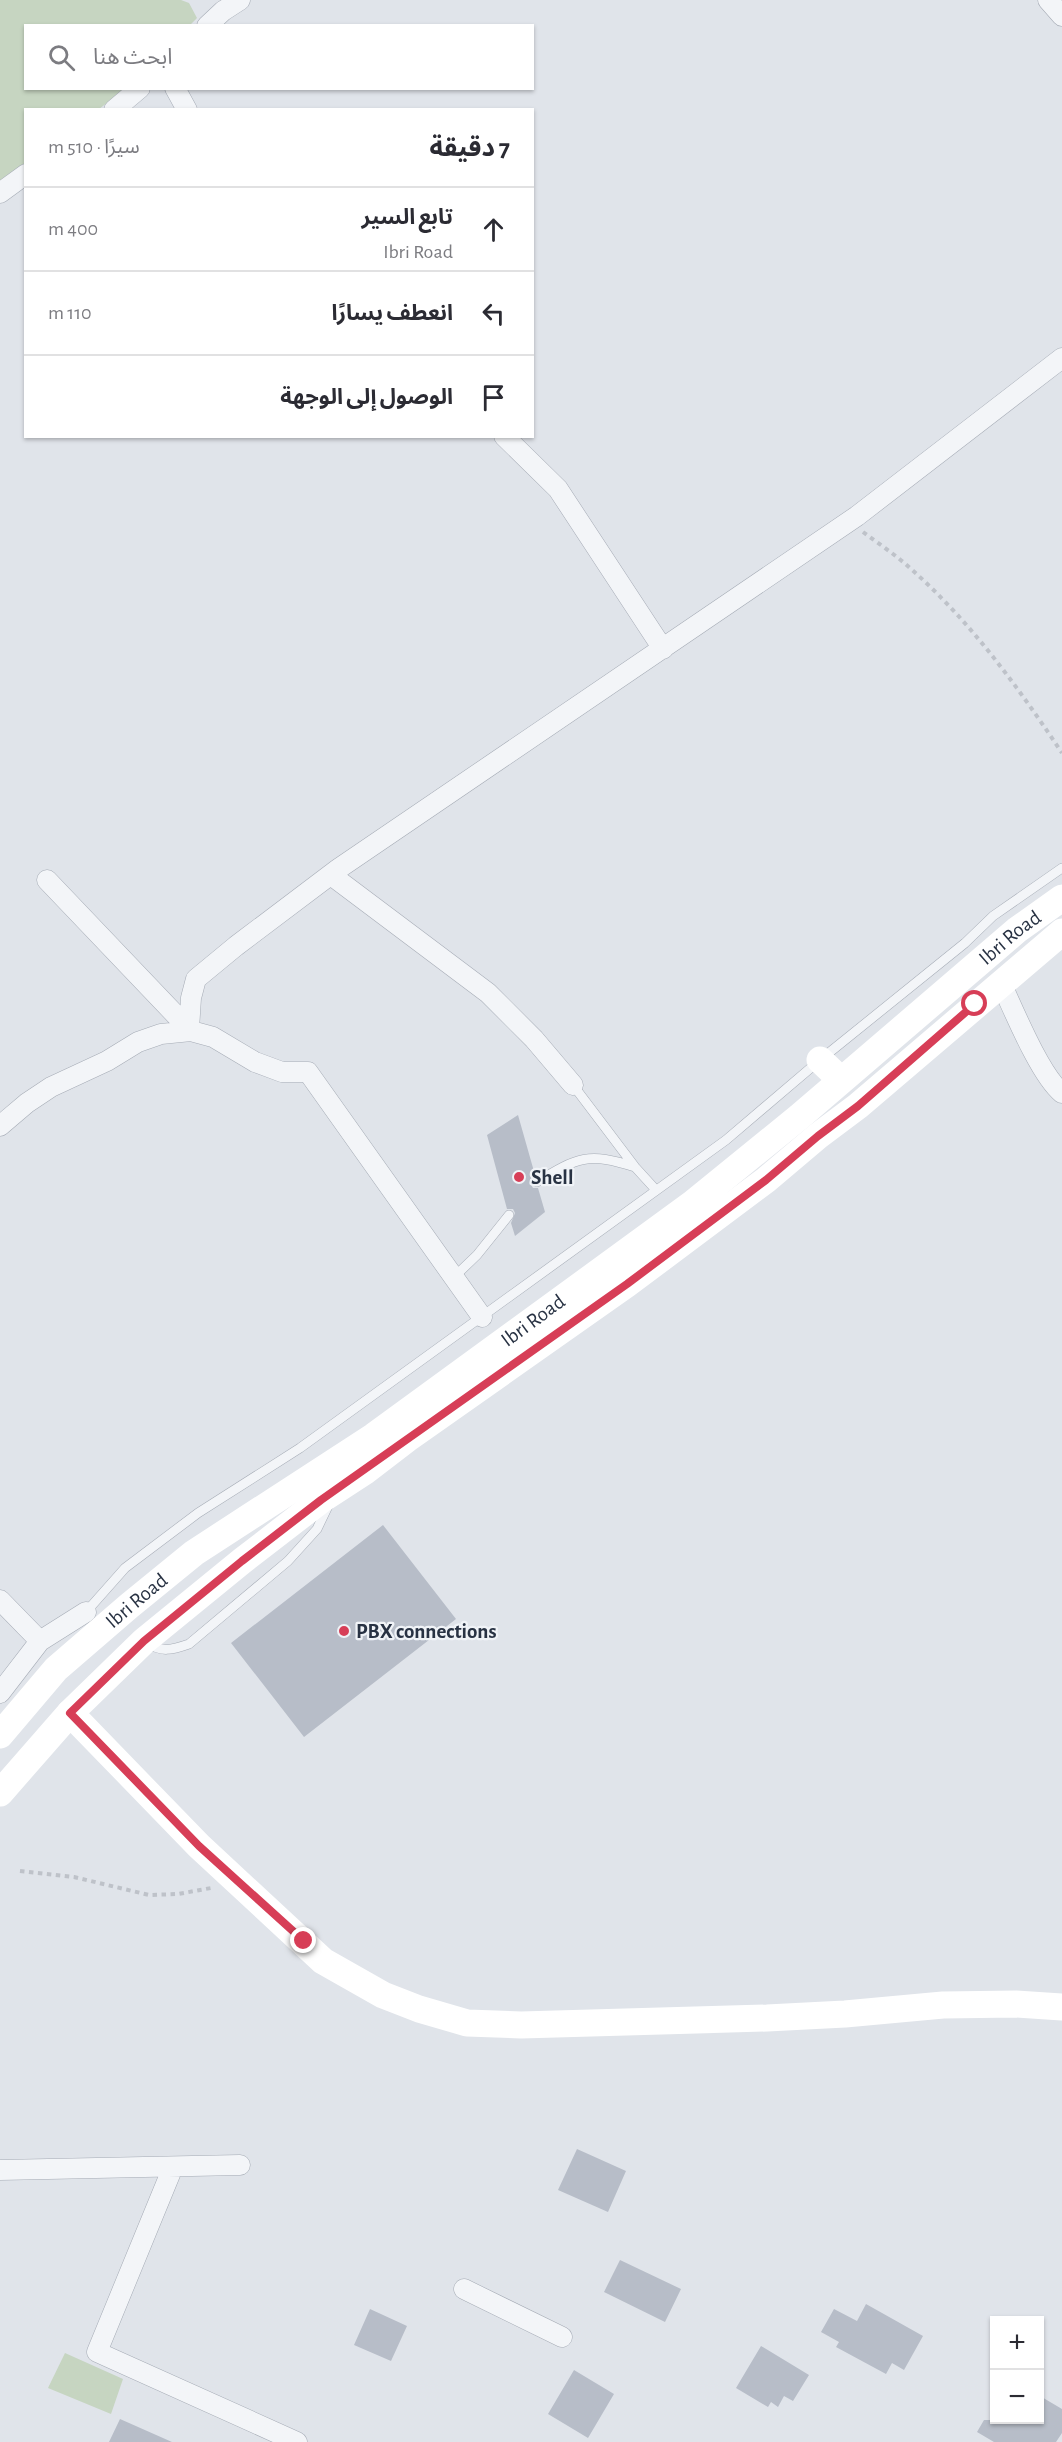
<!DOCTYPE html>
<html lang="ar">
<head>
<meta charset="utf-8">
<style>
  :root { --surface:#fff; --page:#f2f2f3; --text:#2b2b33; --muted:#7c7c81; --line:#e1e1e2 }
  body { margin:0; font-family:"Alegreya Sans","Noto Sans Arabic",sans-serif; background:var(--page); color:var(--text); direction:rtl }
  .controls { position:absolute; right:18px; bottom:18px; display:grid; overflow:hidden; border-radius:0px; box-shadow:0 2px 4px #0004 }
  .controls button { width:54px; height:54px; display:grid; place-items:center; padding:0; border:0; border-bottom:2px solid var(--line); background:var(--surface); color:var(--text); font:30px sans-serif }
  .stop { position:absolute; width:18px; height:18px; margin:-14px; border:4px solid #d73e57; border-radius:50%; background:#fff }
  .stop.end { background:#d73e57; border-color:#fff; box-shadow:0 2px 6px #0008 }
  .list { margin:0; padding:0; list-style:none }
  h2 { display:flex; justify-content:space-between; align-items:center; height:78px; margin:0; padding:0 24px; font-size:26px }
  h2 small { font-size:20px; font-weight:400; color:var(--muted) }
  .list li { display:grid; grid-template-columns:39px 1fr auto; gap:18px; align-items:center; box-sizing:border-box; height:84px; padding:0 24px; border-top:2px solid var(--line) }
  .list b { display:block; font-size:22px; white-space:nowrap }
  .list p { margin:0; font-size:20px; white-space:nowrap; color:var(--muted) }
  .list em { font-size:20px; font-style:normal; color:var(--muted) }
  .icon { flex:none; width:33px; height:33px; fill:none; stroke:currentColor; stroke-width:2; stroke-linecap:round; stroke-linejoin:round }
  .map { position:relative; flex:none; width:1062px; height:2442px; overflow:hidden; direction:ltr }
  .search { position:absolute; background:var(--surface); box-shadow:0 2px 4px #0004; left:24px; top:24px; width:510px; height:66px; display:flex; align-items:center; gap:15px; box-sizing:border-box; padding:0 21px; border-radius:0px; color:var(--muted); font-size:22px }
  .panel { position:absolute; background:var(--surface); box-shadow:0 2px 4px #0004; left:24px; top:108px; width:510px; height:330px; border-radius:0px; direction:rtl }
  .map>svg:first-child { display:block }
  .green { fill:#c6d5c1 }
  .building { fill:#b7bdc8 }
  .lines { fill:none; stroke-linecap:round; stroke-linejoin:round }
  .service-casing { stroke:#a5abb5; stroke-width:10 }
  .minor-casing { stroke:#a5abb5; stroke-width:21 }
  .path { stroke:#bec2c9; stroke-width:4; stroke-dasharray:4.5 4.5; stroke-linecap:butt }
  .service { stroke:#f3f5f8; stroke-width:9 }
  .minor { stroke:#f3f5f8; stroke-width:20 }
  .secondary { stroke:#fff; stroke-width:27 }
  .route { stroke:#d73e57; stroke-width:8 }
  .poi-dot { fill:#d73e57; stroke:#f0f3f7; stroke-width:2 }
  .labels { text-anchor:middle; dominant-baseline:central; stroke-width:4.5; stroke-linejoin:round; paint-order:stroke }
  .street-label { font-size:21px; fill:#283243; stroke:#f0f3f7 }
  .poi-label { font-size:21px; font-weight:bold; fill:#283243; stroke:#f0f3f7; text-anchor:start }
</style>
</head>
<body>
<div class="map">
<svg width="1062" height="2442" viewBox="0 0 1062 2442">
  <rect width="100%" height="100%" fill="#e0e4ea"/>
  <path class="green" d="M0,0h181l8,3 8,15 -7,7 -164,1v62l99,1 -26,20 -73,1 -1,53 -25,18z
    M65,2353l58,26 -12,35 -63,-26z"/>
  <path class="building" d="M518,1115l17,60 -5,8 3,5h5l7,24 -30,24 -4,-13 4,-10 -2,-4h-6l-20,-74z
    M383,1525l73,94 -152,118 -73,-94z
    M577,2149l49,22 -18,41 -50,-22z
    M620,2260l61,29 -16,33 -61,-30z
    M866,2304l57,32 -19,34 -12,-7 -6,11 -50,-27 3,-5 -18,-10 13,-23 23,12z
    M370,2309l37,17 -16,35 -37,-16z
    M761,2346l48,29 -16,26 -9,-5 -6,11 -7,-5 -3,5 -32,-19z
    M574,2370l40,24 -26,44 -40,-24z
    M1040,2396l22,13v24l-6,9h-62l-17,-10 7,-12h56z
    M120,2419l52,23h-63z"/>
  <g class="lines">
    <g class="service-casing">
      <path id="service" d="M573,1085l62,82 21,23
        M537,1182c41,-25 51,-30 98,-15
        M453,1278l24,-23 32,-40
        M86,1612l39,-44 73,-55 102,-65 426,-308 94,-80 145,-117 28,-27 69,-48
        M146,1642c15,11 26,8 43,2l99,-83 29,-32 12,-25"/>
    </g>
    <g class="minor-casing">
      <path id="minor" d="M1048,0l14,16
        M207,26l16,-15 17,-11
        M175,88l12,22
        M114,110l26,-22
        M0,193l26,-19
        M504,436l54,53 105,160
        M331,875l157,118 46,46 39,46
        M47,880l144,151
        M1001,983c13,28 39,92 61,110
        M189,1029l2,-31 5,-19 40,-33 102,-77 519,-353 205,-158
        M0,1126l27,-23 24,-16 56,-26 31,-19 23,-8 30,-3 22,6 42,25 27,10h26l174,245
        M0,1600l40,41
        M0,1693l40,-52 46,-29
        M173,2167l-76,185 200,90
        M0,2170l240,-5
        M464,2289l98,48"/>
    </g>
    <path class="path" d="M863,532c16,12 33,23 48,37 59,52 107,118 151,184
      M20,1871l54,6 75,18 29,-1 33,-6"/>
    <use href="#service" class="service"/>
    <use href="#minor" class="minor"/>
    <g class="secondary">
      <path d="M820,1060l21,20"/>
      <path d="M70,1713l129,133 124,115 60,34 36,14 48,14 54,2 246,-7 78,-4 98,-9 73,-1 46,3"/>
      <path id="s1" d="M0,1735l56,-66 73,-63 65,-53 180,-117 318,-232 107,-87 218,-187 45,-32"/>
      <path d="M0,1793l70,-80 74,-72 98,-80 79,-61 43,-28 43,-33 220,-155 139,-104 52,-44 40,-30 204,-174"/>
    </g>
  </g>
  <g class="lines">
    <path class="route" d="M304,1941l-105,-95 -129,-133 74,-72 98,-80 79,-61 306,-216 139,-104 52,-44 40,-30 117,-102"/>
  </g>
  <g class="poi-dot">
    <circle cx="519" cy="1177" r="6"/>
    <circle cx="344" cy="1631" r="6"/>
  </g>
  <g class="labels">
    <g class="street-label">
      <text stroke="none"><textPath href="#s1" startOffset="1290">Ibri Road</textPath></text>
      <text stroke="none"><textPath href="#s1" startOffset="678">Ibri Road</textPath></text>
      <text stroke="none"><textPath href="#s1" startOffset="192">Ibri Road</textPath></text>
    </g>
    <g class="poi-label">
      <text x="531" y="1177">Shell</text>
      <text x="356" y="1631">PBX connections</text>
    </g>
  </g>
</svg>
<div class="controls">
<button>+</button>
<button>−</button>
</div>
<div class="stop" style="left:975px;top:1004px"></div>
<div class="stop end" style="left:304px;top:1941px"></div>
<div class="search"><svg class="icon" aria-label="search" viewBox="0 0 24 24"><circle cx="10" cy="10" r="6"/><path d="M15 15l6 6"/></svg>ابحث هنا</div>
<section class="panel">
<h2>7 دقيقة<small>سيرًا · 510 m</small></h2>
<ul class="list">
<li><svg class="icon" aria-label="ahead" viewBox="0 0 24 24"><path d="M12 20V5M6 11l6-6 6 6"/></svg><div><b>تابع السير</b><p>Ibri Road</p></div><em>400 m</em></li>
<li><svg class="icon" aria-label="left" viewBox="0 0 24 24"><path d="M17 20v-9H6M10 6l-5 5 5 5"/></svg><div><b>انعطف يسارًا</b></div><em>110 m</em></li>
<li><svg class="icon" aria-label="arrive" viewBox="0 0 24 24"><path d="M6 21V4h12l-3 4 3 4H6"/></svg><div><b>الوصول إلى الوجهة</b></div></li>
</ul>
</section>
</div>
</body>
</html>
